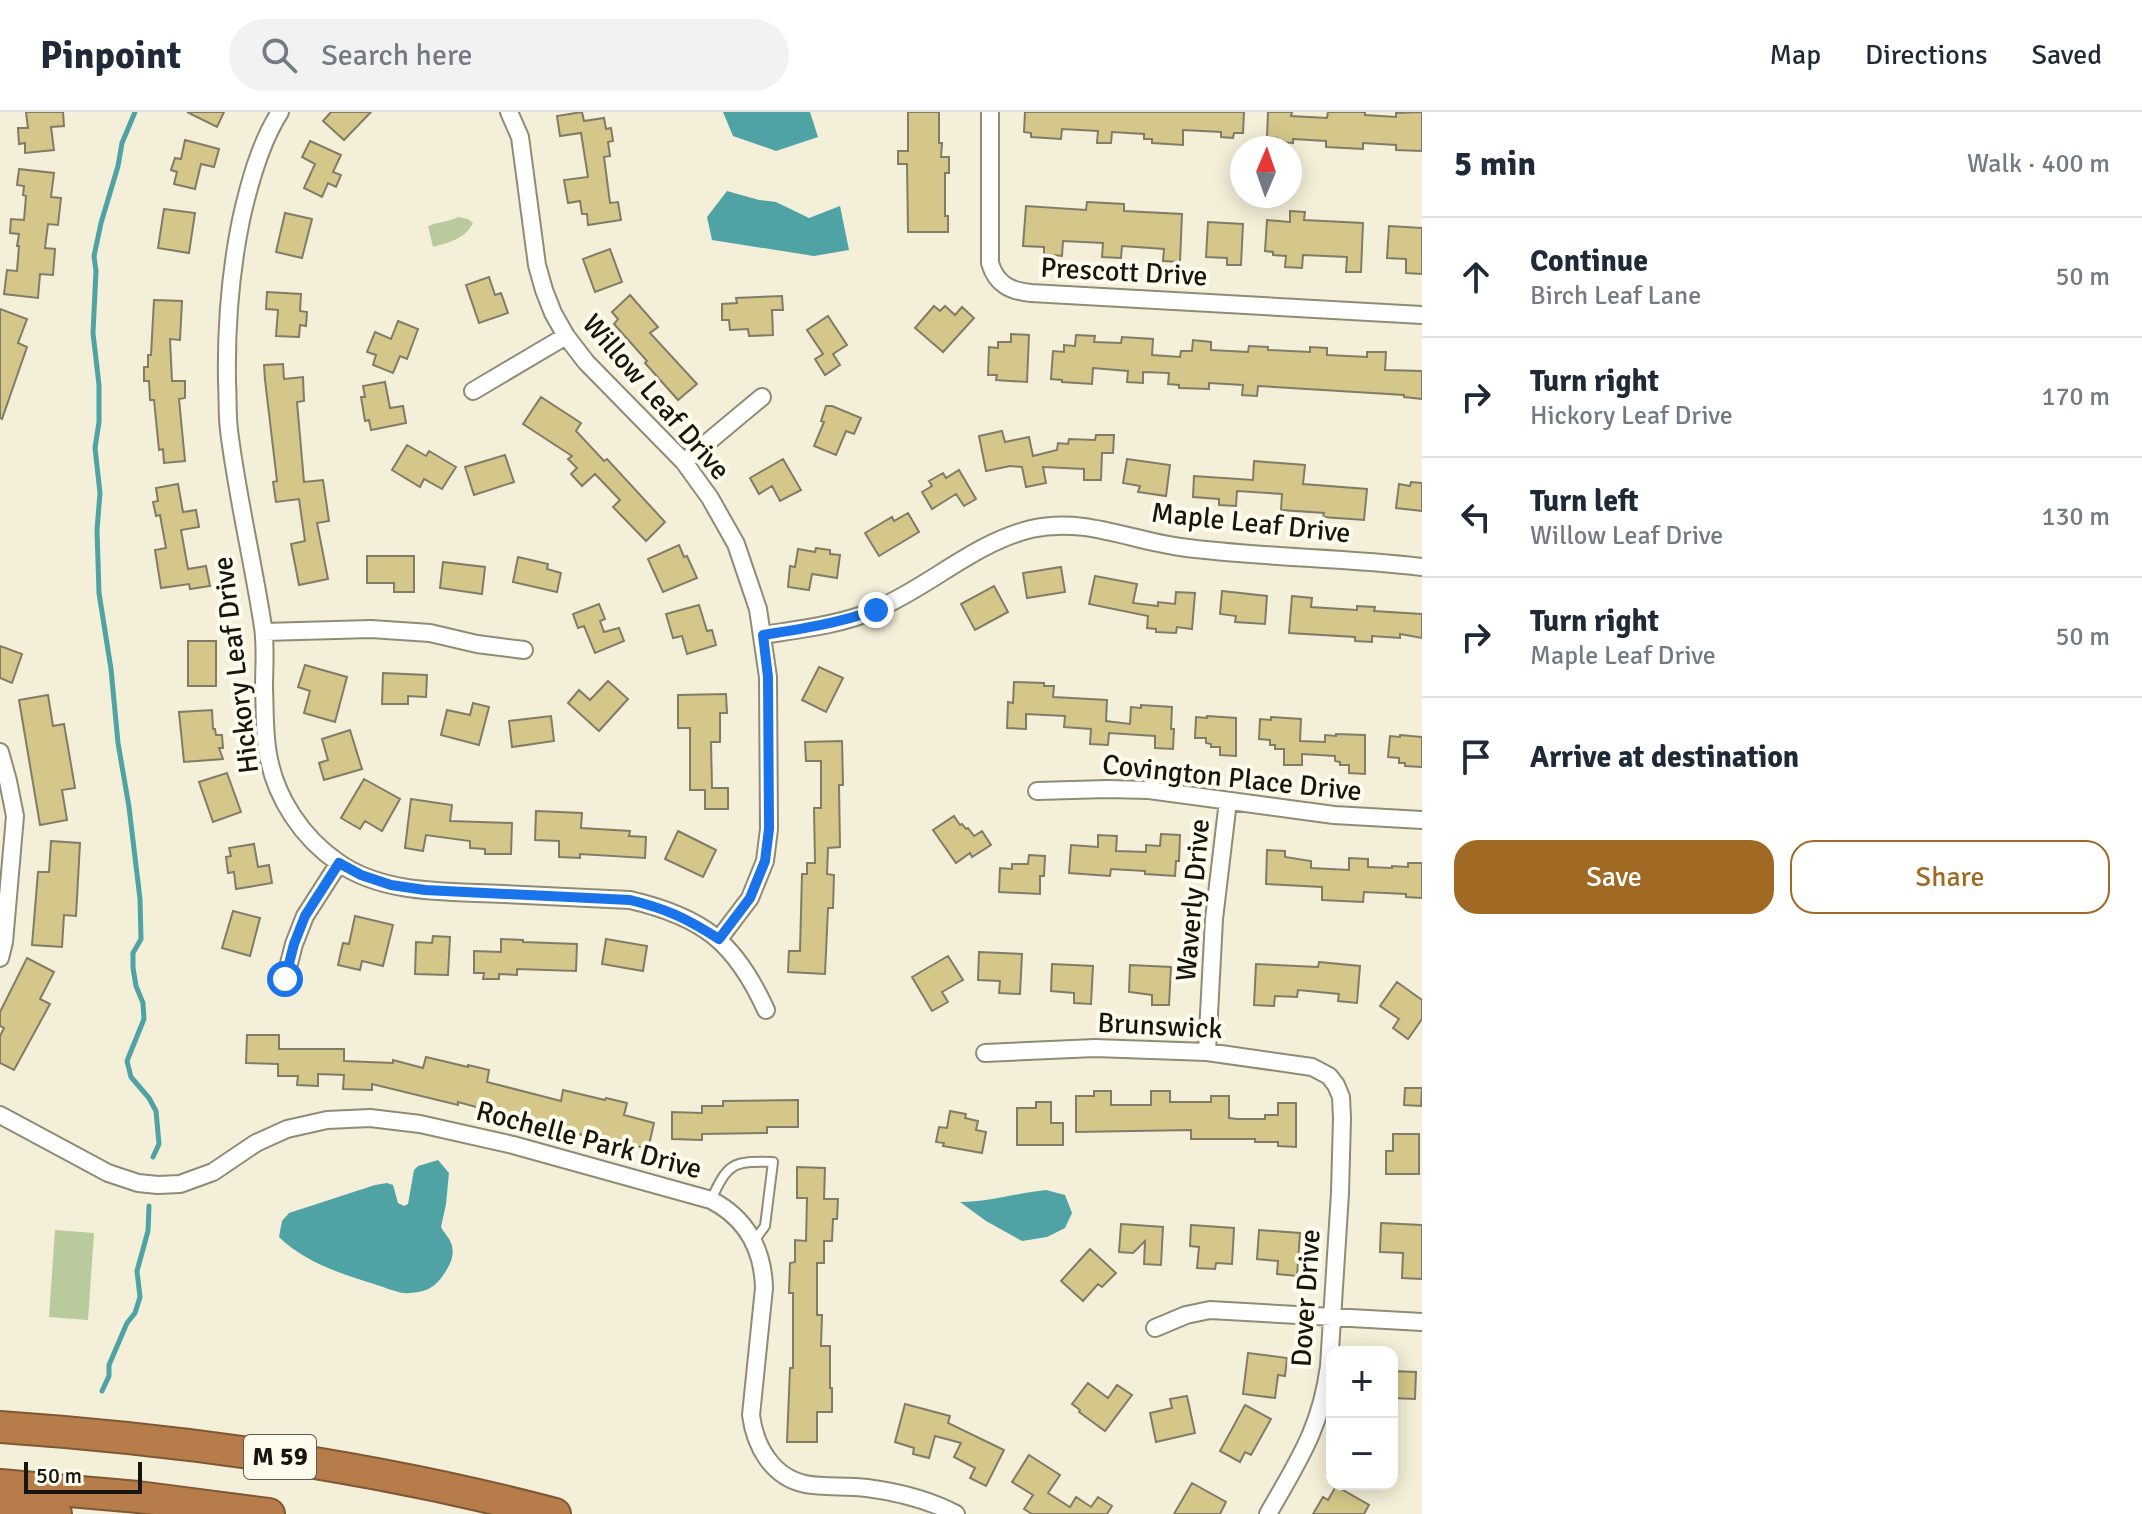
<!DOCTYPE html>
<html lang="en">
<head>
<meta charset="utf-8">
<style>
  :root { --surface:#fff; --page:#f2f2f3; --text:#1f2937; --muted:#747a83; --line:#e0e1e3; --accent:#a06a24 }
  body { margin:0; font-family:Signika,sans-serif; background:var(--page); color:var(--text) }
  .controls { position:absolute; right:24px; bottom:24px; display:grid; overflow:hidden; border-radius:16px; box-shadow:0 4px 20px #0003 }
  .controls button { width:72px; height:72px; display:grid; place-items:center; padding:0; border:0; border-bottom:2px solid var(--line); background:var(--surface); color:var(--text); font:40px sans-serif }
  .compass { position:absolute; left:1230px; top:24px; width:72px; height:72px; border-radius:50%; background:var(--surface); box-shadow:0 4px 20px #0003; rotate:2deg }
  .scale { position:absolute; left:24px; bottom:20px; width:118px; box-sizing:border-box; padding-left:8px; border:4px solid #17150d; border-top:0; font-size:22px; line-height:28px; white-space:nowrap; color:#17150d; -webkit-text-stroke:6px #fffcee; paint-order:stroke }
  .stop { position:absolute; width:24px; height:24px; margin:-18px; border:6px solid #1a73e8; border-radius:50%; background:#fff }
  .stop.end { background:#1a73e8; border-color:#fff; box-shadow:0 2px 8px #0008 }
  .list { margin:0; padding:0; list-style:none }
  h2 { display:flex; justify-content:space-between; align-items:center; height:104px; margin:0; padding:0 32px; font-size:34px }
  h2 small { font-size:26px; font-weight:400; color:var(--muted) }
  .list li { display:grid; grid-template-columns:52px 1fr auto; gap:24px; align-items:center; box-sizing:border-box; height:120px; padding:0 32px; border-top:2px solid var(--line) }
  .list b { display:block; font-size:30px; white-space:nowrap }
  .list p { margin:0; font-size:26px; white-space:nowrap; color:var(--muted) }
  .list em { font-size:26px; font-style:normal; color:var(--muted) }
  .actions { display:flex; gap:16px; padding:24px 32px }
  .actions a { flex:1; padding:18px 0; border:2px solid var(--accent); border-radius:24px; text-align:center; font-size:28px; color:var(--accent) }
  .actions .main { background:var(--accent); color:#fff }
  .icon { flex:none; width:44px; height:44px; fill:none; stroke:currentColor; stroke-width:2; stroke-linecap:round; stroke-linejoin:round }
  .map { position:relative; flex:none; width:1422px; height:1402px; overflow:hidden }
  header { display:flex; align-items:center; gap:48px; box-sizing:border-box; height:112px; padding:0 40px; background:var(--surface); border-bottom:2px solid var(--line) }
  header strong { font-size:38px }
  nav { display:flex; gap:44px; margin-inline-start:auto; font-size:28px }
  .search { width:560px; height:72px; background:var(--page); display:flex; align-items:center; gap:20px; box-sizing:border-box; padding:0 28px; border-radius:44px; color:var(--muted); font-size:30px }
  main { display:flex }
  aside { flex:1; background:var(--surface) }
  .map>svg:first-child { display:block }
  .green { fill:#b9ca9d }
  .water { fill:#4fa3a4 }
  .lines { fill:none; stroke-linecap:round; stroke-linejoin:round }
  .stream { stroke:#4fa3a4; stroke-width:5 }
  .building { fill:#d4c789; stroke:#817c67; stroke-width:2 }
  .lane-casing { stroke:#8f8b75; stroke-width:12 }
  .street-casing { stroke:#8f8b75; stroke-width:20 }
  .highway-casing { stroke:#7e5834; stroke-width:34 }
  .lane { stroke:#fff; stroke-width:8 }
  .street { stroke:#fff; stroke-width:16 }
  .highway { stroke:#b67c49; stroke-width:30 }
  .route { stroke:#1a73e8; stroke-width:10 }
  .labels { text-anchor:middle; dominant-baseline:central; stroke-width:8; stroke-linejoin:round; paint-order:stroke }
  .shield { fill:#fffcee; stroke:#5d5a50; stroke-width:2 }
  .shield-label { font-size:26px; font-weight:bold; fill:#17150d }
  .street-label { font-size:28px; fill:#17150d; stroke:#fffcee }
</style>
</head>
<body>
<header>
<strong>Pinpoint</strong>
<div class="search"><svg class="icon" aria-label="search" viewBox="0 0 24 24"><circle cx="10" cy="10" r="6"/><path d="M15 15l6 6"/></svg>Search here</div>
<nav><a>Map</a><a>Directions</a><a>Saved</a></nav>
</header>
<main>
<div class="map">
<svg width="1422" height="1402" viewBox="0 0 1422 1402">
  <rect width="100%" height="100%" fill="#f4efd8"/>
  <path class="green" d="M458,105l10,2 5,4c-9,17 -24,19 -40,24l-5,-21c10,-4 20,-4 30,-9z
    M55,1118l39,3 -6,87 -39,-3z"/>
  <path class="water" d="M723,0h87l8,25 -42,14 -43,-15z
    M727,79l32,9 17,2 33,16 31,-12 9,44 -35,6 -102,-16 -5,-23z
    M438,1048l11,13 -3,31 -5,23c3,6 8,10 10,16 5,12 -2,24 -9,34 -9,12 -18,15 -32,16 -10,1 -21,-4 -30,-7 -35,-11 -75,-23 -101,-49l3,-16 7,-8 86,-28 12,-2 6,2 5,18 6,3 4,-2 6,-34 4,-4z
    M1046,1078l19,5 7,18 -7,15 -18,9 -25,4 -36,-20 -26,-19c29,0 57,-9 86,-12z"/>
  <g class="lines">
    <path class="stream" d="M135,0l-13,31 -4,23 -17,57 -7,33 2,15 -3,62 6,52v37l-4,26 5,45 -3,37 2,63 12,76 7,74 11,64 11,92 1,40 -8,14v15l3,18 7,17 1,16 -17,42 4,16 18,21 7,13 3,33 -6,13
      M102,1279l7,-15v-11l18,-42 8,-10 5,-16 -3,-26 11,-40 1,-25"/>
  </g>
  <path class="building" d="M26,0h37l1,14 -13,1 3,23 -29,3v-10l-6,1 -1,-16h10z
    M187,0h37l-7,15z
    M331,0h40l-27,28 -21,-19z
    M582,0l2,9 20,-3 2,11 5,-1 2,13 -5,1 2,14 -6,1 6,46 8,-1 3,18 -33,5 -1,-11h-5l-2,-13 -12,2 -4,-23 24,-3 -7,-44 -21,3 -3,-20z
    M908,0h31v31h3l-1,14h8v16h-4v43h3v16h-40l-1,-68h-9v-13h10z
    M1025,0h219l-1,21h-9l-1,5 -12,-1v-5l-38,-2v15l-31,-2v-4h-8v-5l-32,-2 -1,11h-14l1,-12 -36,-2 -1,10 -30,-2v-4l-7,-1z
    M1268,0h24l-1,4 36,2 1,-6h37v3l31,2v-4l26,-1v39l-26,-1v-5l-33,-2v6l-37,-2v-6l-33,-2v4l-16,-1v-4l-10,-1z
    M185,28l34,9 -5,18 -13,-3 -6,25 -21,-5 3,-12 -6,-2 4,-12 6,1z
    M310,29l31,14 -8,17 8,3 -5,12 -8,-4 -6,14 -18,-9 11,-24 -13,-7z
    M19,57l35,4 -3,24 10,1 -3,27 -10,-1 -3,24 10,1 -2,26 -13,-1 -2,24 -34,-4 3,-24 10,1 2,-25h-2l2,-12 -9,-1 1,-14 13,1 2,-24 -3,-1 1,-9 -7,-1z
    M1087,90l37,2v7l58,3 -2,48 -17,-1 1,-12 -42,-3 -1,12 -19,-1 1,-14 -40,-2 -1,15 -18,-2v-7l-21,-1 3,-40 60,4z
    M164,97l31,4 -6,40 -31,-5z
    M1290,99l15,1 -1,8 59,3 -2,49h-15l1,-15 -44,-2 -1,13 -17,-1 1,-11 -13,-1v-3l-8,-1 2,-31 23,2z
    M285,101l27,6 -10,39 -26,-6z
    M1208,110l35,2 -2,41h-14v-7l-21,-1z
    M1389,114l33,2v46l-16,-1v-14l-19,-1z
    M610,137l12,33 -27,10 -12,-33z
    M489,165l6,18 6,-2 7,20 -29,10 -13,-38z
    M267,180l34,2 -1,17 7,1 -1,14 -6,-1 -1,12 -23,-1 2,-26 -12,-1z
    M630,183l28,32 -8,6 47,51 -19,16 -33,-37 2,-2 -33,-37 4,-5 -6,-7z
    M782,184l1,14h-11l1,25 -24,1 -1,-7 -18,1 -1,-10h-7v-16l15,-1 -1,-5z
    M154,188l28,1 -2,39 -10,-1 2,42h13v17l-6,1 6,62 -21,2 -1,-14 -4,1 -5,-50h-4l-1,-19h-5v-14h4v-12h3z
    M934,194l6,5 5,-5 10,9 7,-8 12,11 -31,34 -28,-24z
    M0,197l27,10 -9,24 9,4 -25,72 -2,-1z
    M828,204l19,29 -14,9 7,11 -15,10 -10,-16 8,-5 -16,-24z
    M398,209l20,8 -11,30 -7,-3 -7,17 -20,-8 3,-10 -9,-3 8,-20 16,7z
    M1011,222l18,1 -2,47 -31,-2 1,-5h-9l1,-28 9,1v-6h13z
    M1076,223l19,1 -1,6 27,1 1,-6 31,2 -1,16 28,2 1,-6h11l1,-11 18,2v8l37,2 1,-6 19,1v3l42,2v-5l17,1v7l40,2v-5h19l-1,18 37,1v28l-18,-2v-2l-146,-9 -1,10 -15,-1 1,-10 -34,-2v6l-30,-1v-3l-11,-1 1,-11 -26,-1v11l-16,-1 1,-11 -35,-3 -1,16 -30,-2v-2l-11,-1 2,-28 11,1v-7l11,1z
    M283,252l1,15 19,-2 1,24 -7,1 7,80 19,-2 6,41 -12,2 11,56 -29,6 -8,-41 14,-3 -6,-42 -23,3 -3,-20 4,-1 -12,-101 -1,-15z
    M385,270l5,26 13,-2 3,17 -35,7 -2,-10 -4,1 -4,-24h4l-2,-11z
    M541,285l40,26 -5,8 28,30 3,-2 58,63 -19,19 -33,-34 7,-7 -25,-26 -13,12 -11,-12 6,-6 -9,-9 4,-3 -49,-32z
    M826,294h6l29,12 -7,16 -8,-3 -10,24 -22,-9 10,-24 -3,-1z
    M1002,319l3,11 24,-5 4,19 24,-6 1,-7 10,1 1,-5 26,1 1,-5h18l-1,18h-11l-1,27h-17v-11l-41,-2 3,16 -20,4 -4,-20 -12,-1 -24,5 -7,-35z
    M407,333l19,11 3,-5 27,16 -14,22 -18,-10 -4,8 -28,-17z
    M505,343l9,27 -40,13 -9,-28z
    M783,347l18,31 -21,11 -8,-15 -13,8 -9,-16z
    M1127,347l43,6 -4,31 -28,-4 2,-6 -17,-3z
    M1254,349l51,4 -2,19 64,5 -3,31 -41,-3 1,-4 -43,-3 1,-16 -45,-3 -1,15 -17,-1v-6l-26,-2 1,-21 59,4z
    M959,358l17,29 -12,7 -8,-12 -24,15 -10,-17 10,-6 -3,-5 14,-8 3,5z
    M1411,370l11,1v28l-26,-3 3,-24 11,2z
    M178,372l5,28 13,-2 3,17 -18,3 7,39 18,-3 4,20 -20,3 -1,-5 -28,4 -6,-38 11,-2 -6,-33 -4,1 -3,-14 5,-1 -2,-13z
    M908,401l11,19 -40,24 -14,-23 27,-16 2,4z
    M679,433l5,12 3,-1 10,22 -34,14 -15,-33z
    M816,436l14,2v4l10,1 -3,23 -25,-4 -3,16 -21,-3 2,-21 5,1 3,-18 17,3z
    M367,444h47v36h-20v-9h-27z
    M518,445l30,7 -1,5 14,4 -4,19 -44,-10z
    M443,450l42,5 -3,27 -42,-6z
    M1061,455l4,25 -38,6 -4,-25z
    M1095,464l42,8 -4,19 25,3v-4l17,2 1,-12 19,1 -3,36 -15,-2 -1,6 -20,-1v-3l-9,-1 1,-12 -59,-12z
    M994,474l14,26 -33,18 -14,-26z
    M1222,479l45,5 -2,28 -30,-2 1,-6 -16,-2z
    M1292,484l20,2 -1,9 46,3v-4l18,1 -1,4 48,3v24l-22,-4v4l-28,-2v6l-17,-1v-4l-66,-4z
    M599,492l6,15 -5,2 4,11 15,-4 5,13 -29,12 -11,-27 -6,2 -5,-14z
    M699,493l8,26 5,-1 4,15 -29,9 -5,-18 -9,2 -7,-24z
    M188,529h28v45h-28z
    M0,534l22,8 -10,29 -12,-5z
    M305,553l42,12 -12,45 -31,-9 6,-22 -12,-4z
    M819,555l24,11 -17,34 -24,-12z
    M383,561l44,2 -1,22 -18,-1v8h-26z
    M608,569l20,18 -29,32 -31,-28 11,-13 11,10z
    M1014,570l30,1v3h10l-1,11 54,3 -1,21 24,3 1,-17 10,1v-3l31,2 -1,22h3l-1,20 -18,-1v-12l-46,-3 -1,12 -18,-1 1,-15 -27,-2 1,-11 -39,-2v15l-19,-1 1,-26 5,1z
    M726,582l1,19h-7v29h-9l1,46h16v21h-23v-19h-15v-62h-12v-33z
    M48,583l5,31 11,-2 11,64 -13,2 5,30 -27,5 -21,-125z
    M473,591l16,4 -10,38 -38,-10 6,-25 23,5z
    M212,598l1,19h2l1,6h6l1,13h-4l4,11 -39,3 -5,-50z
    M551,604l3,25 -42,6 -3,-26z
    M1207,604l29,2v38l-16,-1v-8h-9v-3l-5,-1v-5h-11l1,-21 11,1z
    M1271,605l30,2 -1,22 25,1v-7l11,1v-2l29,1v39l-16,-1v-8h-9v-3l-5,-1v-5l-33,-2v11h-18v-16h-9v-4h-5v-5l-11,-1 1,-20 11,1z
    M350,618l12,39 -38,11 -5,-17 9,-3 -6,-21z
    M1400,623l22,2v30l-17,-1v-3h-6v-5l-11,-1 2,-21 10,1z
    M842,629l1,44h-4l1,62 -12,1 -1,26 7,1 -1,33h-5l-3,66 -37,-2 1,-21h11l2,-77h5v-11h8l-1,-55h7v-47h-15l-1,-19z
    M227,661l14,39 -28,10 -14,-40z
    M364,667l36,20 -18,32 -17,-10 -5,8 -19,-11z
    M411,687l41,6 -2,16 62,2 -1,31h-26v-5l-15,-1v-7l-44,-6 -3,16 -18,-3z
    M536,699l46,2 -1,15 49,3 -1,5 17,1 -1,21 -65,-4v4l-21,-1v-16l-24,-1z
    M954,704l6,9 2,-1 4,5 2,-1 6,8 8,-5 9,14 -19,12 -2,-4 -14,10 -23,-33z
    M678,719l38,19 -13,27 -38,-18z
    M1161,722l19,1 -1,26h-3l-1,15 -30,-2v-3l-34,-2 -1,7 -41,-3 2,-28 27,2v-12l19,1 -1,15 30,1v-7l14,1z
    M51,729l29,2 -4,73 -12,-1 -2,32 -30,-2 6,-73h11z
    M254,732l4,23 11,-2 3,18 -36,6 -2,-17 -6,1 -2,-16 5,-1 -2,-8z
    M1267,738l18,1v6l26,4v7l38,2v-12l19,1v8l24,1v-2l16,1v-4h14v35l-16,-1v-3l-42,-2 -1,10 -41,-2v-13l-56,-3z
    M1029,743l16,1 -1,20h-4v18l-41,-2 1,-24 12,1v-5h16z
    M233,799l27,7 -10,38 -28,-8z
    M355,804l38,9 -10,41 -21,-5 -2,9 -22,-5 5,-22 6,1z
    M433,824l17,1 -2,38 -33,-1 1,-32 16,1z
    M501,827l22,1v2l54,2 -1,27 -59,-2v6l-18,-1v5h-16l1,-6h-10v-22l27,1z
    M606,827l41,7 -4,25 -41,-7z
    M979,840l43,2 -2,40 -21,-1 1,-12 -22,-1z
    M948,844l15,24 -21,12 6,10 -16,9 -20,-34z
    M27,846l27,14 -14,27 10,5 -36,66 -14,-7v-27l4,-8 -4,-2v-14z
    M1319,850l41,4 -3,37 -19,-2 1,-7 -41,-4 -1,7 -22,-1 -1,10 -20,-1 2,-41 62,3z
    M1052,852l41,2 -2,38 -17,-1v-10l-23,-2z
    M1130,853l41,2 -2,38h-17v-10l-23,-3z
    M1397,870l25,18v19l-14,20 -15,-11 6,-9 -19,-13z
    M247,923h32v14h65v12l49,2v-3l30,8 3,-11 42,10v-2l21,5 -2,12 74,19 2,-11 42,10 1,-2 21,5 -3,12 30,8 -6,26 -52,-13 -1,2 -42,-10 -95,-26v3l-86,-21v6l-29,-1 1,-14 -26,-1v12l-21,-1 1,-9h-20v-12l-32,-1z
    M1405,976h17l-1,18 -17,-1z
    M1094,979h17v14h40v-14h19v11h41v-6h18v22l8,1h28v-4h13v-12h18v44l-18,-1v-4h-23v-3h-64v-9l-115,2v-36h18z
    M798,988v27h-31v6l-65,1v6l-30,-1v-27l30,1v-7h21v-5z
    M1036,990h15v21h12v22h-46v-37h19z
    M950,999l16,3 -1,4 13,3 -2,9 10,2 -4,21 -39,-7 1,-3 -8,-1 3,-15 8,1z
    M1393,1022h26v40h-33v-23h7z
    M797,1055l28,1 -1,31h14l-1,20h-4l-1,22h-8v22h-7v52h5l-1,31h9v42h2v24h-15v30h-30l3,-74h3v-75h-4l1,-30 5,-1v-22l11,1 1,-43h-10z
    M1381,1111l41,2v54l-20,-1 1,-25 -23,-1z
    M1121,1112l42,3 -2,38 -17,-1 1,-23 -12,12 -14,-1z
    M1191,1113l43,3 -2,36 -16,-1 -1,6 -18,-1 2,-21 -9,-1z
    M1259,1118l41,3 -3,43 -20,-2 1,-13 -21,-2z
    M1090,1137l26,24 -14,14 -4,-3 -15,17 -22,-20z
    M1248,1241l39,5 -2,18 -7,-1 -3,23 -32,-4z
    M1392,1259l24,1 -1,27 -23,-1z
    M1088,1271l20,15 9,-13 15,10 -27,36 -26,-19 1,-2 -8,-6z
    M1187,1284l8,37 -39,9 -6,-29 22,-5 -2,-9z
    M905,1292l45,12 -2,7 56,27 -18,36 -16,-8 5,-10 -21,-11 7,-14 -26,-7 -6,22 -16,-4 1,-6 -19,-6z
    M1245,1293l26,14 -20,36 -6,-3 -5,10 -20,-11z
    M1029,1343l31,20 -12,18 22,14 6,-10 15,10 7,-10 14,9 -5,8h-75l-8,-5 9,-14 -21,-13z
    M1192,1371l34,19 -6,12h-46z
    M1336,1374l33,19 -5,9h-51l10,-17 5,3z"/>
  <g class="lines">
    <g class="lane-casing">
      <path id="lane" d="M711,1088c17,-37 21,-39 62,-38l-8,64 -11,15"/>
    </g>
    <g class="street-casing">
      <path id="street" d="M280,0c-20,31 -31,72 -39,108 -11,54 -15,106 -14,162 1,16 0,32 2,48 8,66 24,131 34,197 3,20 1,41 1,61 1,22 0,44 4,66 7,43 34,84 71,109 46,32 110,28 164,31 42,2 84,4 127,6 73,17 105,42 136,110
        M509,0l11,25 17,128 7,25 9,23 13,23 20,26 98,100 26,36 26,46 22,65 10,68 1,152 -4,32 -15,37 -31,41
        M990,0v151c6,21 20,28 41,30l391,22
        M473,279l93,-55
        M684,350l78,-65
        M264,520l107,-3 59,4 47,11 47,6
        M763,523c38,-6 77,-10 112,-25 54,-23 99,-67 156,-81 55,-12 97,11 149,18 80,11 162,10 242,20
        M0,640l8,29 7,35 -11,126 -4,16
        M1037,679l70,-2 42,1 185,25 88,5
        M285,867l9,-35 11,-28 34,-53
        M1207,940l7,-133 14,-118
        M985,941l110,-5 112,4 105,15 17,9 7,9 5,12 1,21 -2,75 -11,173c-8,62 -31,95 -61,148
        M0,1003l108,58 30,10 20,2 22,-1 33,-12 43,-29 31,-14 40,-9 43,-2 50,6 93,21 198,55c35,18 52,49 53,88l-13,127c4,31 21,62 54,69 20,4 41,1 62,4 31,4 62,12 89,26
        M1155,1216l31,-13 24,-5 212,12"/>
    </g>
    <g class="highway-casing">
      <path id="highway" d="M0,1315c188,13 374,39 555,87
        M0,1373l138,12 131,17
        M0,1399l56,3"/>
    </g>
    <use href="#lane" class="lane"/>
    <use href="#street" class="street"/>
    <use href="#highway" class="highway"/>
  </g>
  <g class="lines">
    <path class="route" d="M285,867l9,-35 11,-28 34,-53 22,12 30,10 34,5 205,10c37,9 56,18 89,39l31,-41 15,-37 4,-32 -1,-152 -5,-42c38,-6 76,-12 113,-25"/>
  </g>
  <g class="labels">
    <rect class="shield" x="244" y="1323" width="72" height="44" rx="6"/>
    <g class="shield-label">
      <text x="280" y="1345">M 59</text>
    </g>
    <g class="street-label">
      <text transform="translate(1124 160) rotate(3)">Prescott Drive</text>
      <text transform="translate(656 285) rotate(49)">Willow Leaf Drive</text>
      <text transform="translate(1251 411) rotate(6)">Maple Leaf Drive</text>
      <text transform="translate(236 553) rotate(-97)">Hickory Leaf Drive</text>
      <text transform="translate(1232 666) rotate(6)">Covington Place Drive</text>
      <text transform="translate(1193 788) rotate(-85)">Waverly Drive</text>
      <text transform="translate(1160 914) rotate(3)">Brunswick</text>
      <text transform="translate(589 1028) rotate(15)">Rochelle Park Drive</text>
      <text transform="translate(1306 1186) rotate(-86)">Dover Drive</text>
    </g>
  </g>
</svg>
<div class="controls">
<button>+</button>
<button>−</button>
</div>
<svg class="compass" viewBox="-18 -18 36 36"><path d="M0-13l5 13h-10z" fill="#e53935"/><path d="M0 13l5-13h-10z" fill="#747a83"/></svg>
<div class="scale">50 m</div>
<div class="stop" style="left:285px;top:867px"></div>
<div class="stop end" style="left:876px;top:498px"></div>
</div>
<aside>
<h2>5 min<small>Walk · 400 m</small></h2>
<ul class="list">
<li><svg class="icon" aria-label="ahead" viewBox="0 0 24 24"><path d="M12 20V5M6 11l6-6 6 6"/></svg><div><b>Continue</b><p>Birch Leaf Lane</p></div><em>50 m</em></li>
<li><svg class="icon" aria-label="right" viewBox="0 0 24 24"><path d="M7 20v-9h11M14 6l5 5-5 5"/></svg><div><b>Turn right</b><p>Hickory Leaf Drive</p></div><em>170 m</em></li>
<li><svg class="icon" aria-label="left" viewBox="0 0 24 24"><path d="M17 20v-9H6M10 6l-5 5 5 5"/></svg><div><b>Turn left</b><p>Willow Leaf Drive</p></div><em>130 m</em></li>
<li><svg class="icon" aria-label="right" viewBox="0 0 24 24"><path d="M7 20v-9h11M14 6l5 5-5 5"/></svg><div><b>Turn right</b><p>Maple Leaf Drive</p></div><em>50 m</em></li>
<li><svg class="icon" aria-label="arrive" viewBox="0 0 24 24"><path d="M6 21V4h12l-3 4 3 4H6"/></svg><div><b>Arrive at destination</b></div></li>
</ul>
<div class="actions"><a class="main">Save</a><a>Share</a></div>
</aside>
</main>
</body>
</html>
